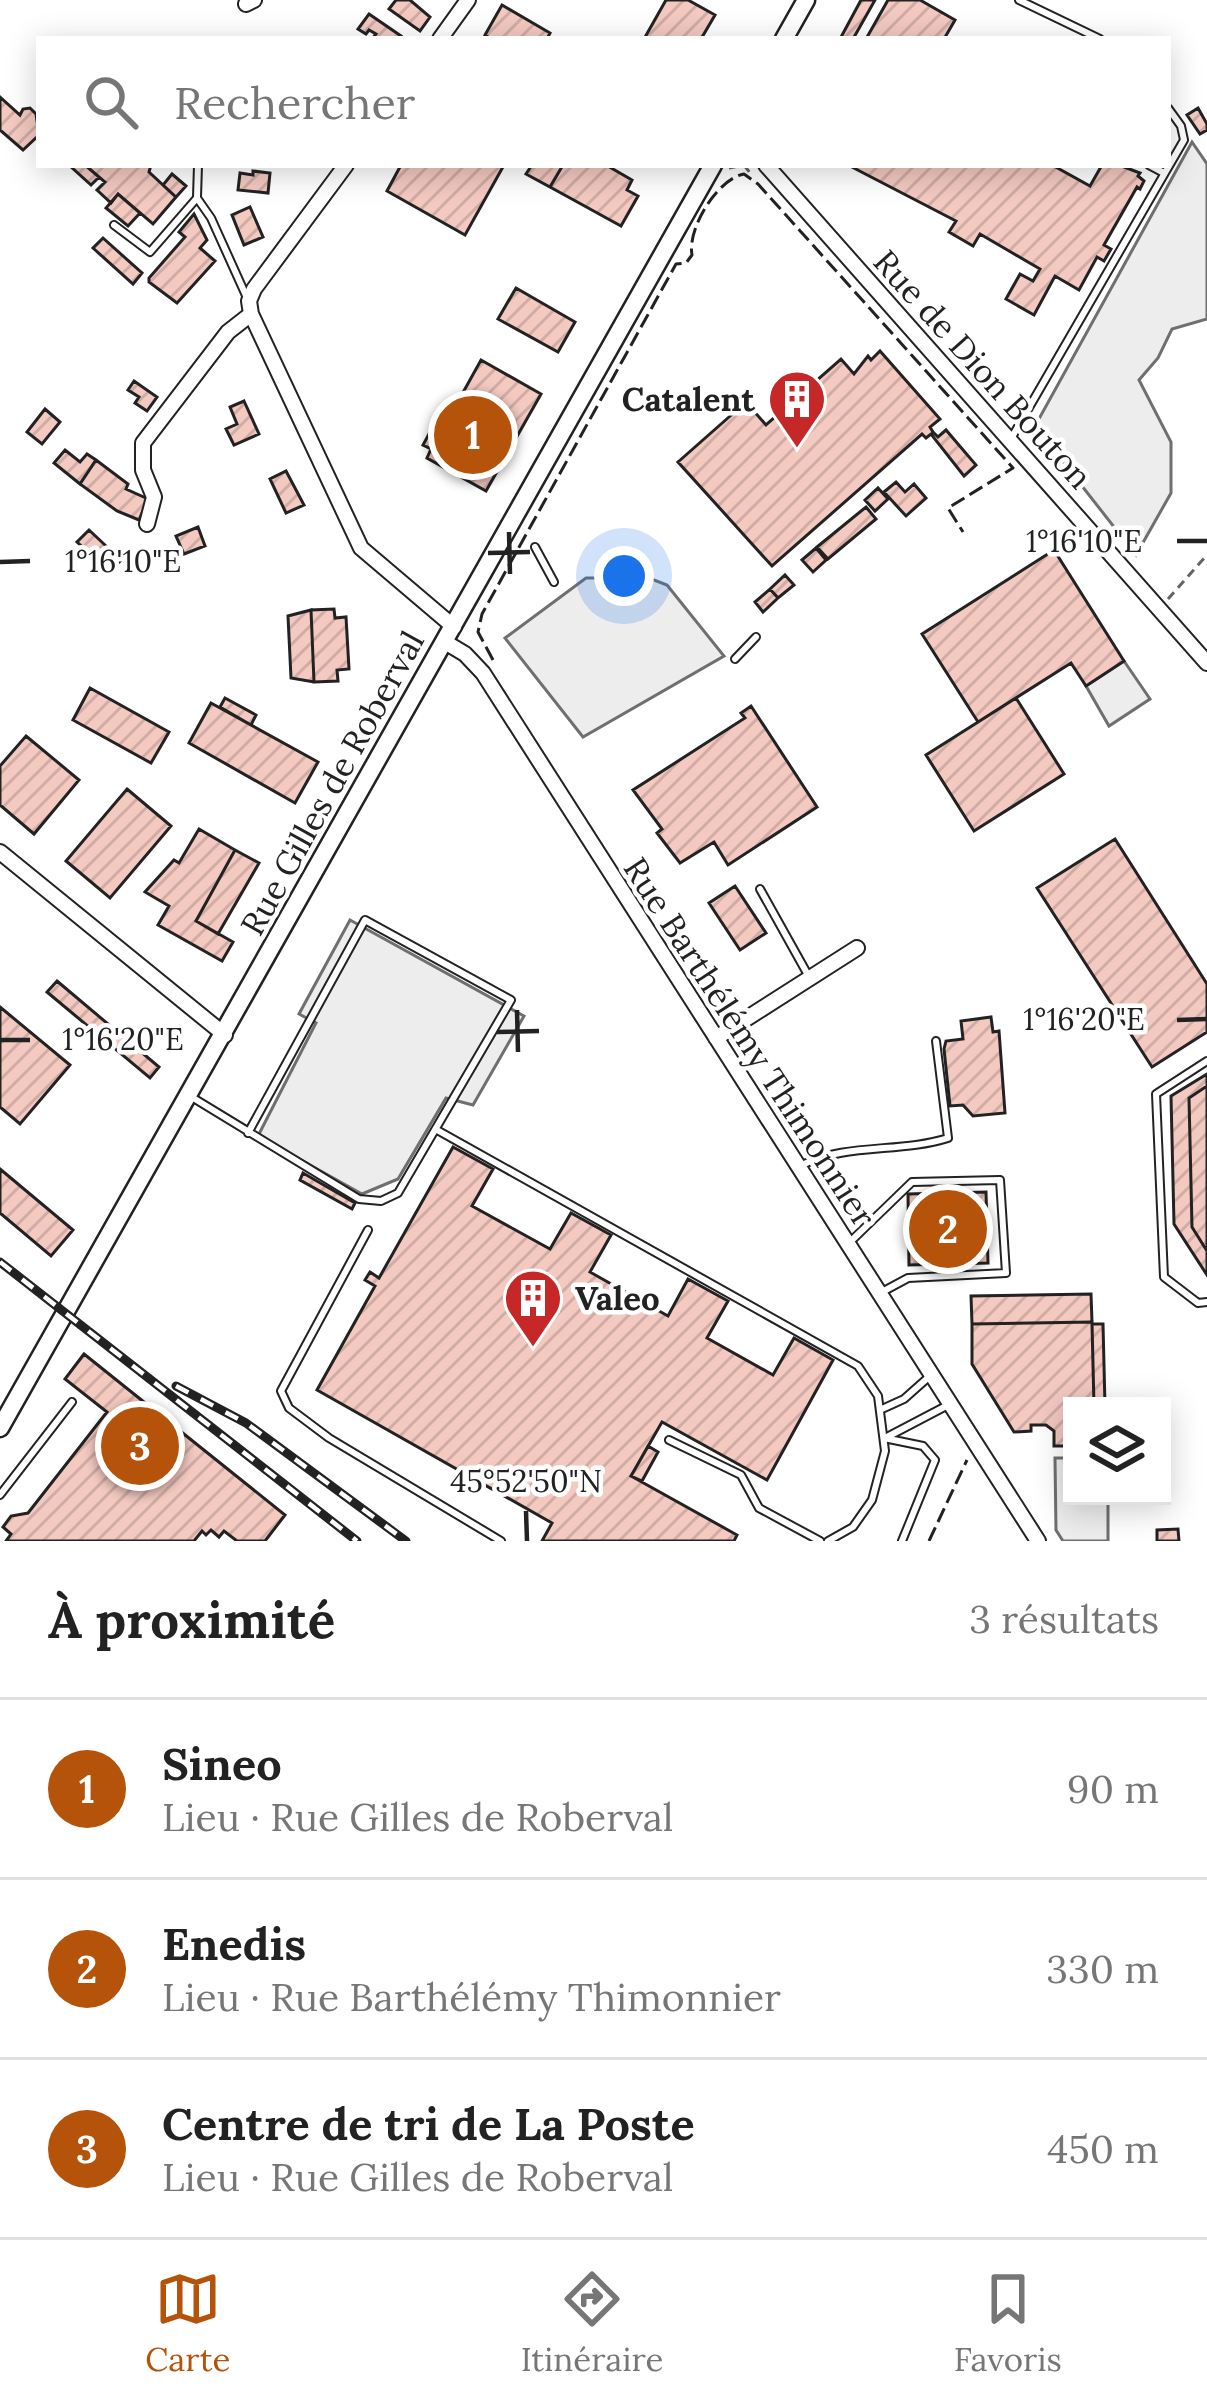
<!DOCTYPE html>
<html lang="fr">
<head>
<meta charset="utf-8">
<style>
  :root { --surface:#fff; --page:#f2f2f2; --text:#222; --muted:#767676; --line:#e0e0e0; --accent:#b45309 }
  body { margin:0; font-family:Lora,serif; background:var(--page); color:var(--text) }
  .controls { position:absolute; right:36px; bottom:36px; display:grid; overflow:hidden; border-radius:0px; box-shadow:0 6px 30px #0003 }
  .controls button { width:108px; height:108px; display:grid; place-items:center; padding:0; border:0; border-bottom:3px solid var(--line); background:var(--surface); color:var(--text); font:60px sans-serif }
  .you { position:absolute; left:624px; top:576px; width:42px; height:42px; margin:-30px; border:9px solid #fff; border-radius:50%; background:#1a73e8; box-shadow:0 0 0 18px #1a73e833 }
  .badge { display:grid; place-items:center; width:78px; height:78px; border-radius:50%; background:var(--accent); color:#fff; font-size:39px; font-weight:700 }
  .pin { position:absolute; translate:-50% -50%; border:6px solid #fff; box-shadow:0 3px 12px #0006 }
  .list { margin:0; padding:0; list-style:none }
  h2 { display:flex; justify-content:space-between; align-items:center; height:156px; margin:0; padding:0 48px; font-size:51px }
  h2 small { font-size:39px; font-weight:400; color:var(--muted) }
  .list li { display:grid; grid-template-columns:78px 1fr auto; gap:36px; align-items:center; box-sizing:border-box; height:180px; padding:0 48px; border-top:3px solid var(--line) }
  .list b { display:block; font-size:45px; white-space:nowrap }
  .list p { margin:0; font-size:39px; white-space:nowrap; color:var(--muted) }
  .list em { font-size:39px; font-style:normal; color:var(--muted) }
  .icon { flex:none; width:66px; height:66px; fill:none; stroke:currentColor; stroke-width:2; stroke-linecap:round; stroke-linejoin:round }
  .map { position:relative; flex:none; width:1207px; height:1541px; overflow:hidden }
  .search { position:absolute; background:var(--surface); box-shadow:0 6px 30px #0003; left:36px; right:36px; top:36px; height:132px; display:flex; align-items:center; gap:30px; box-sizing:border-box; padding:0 42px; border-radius:0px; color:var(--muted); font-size:45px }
  .sheet { height:696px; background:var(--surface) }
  nav { display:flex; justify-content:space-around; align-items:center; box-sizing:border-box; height:168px; border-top:3px solid var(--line); background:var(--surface); font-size:33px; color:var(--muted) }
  nav a { display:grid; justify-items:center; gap:6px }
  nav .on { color:var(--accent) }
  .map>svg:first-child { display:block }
  .parking { fill:#ededed; stroke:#6f6f6f; stroke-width:3 }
  .building { fill:url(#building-hatch); stroke:#222; stroke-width:3 }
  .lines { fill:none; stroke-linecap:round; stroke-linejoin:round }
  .service-casing { stroke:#222; stroke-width:10 }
  .minor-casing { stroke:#222; stroke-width:18 }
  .tertiary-casing { stroke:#222; stroke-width:21 }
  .path { stroke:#646464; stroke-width:3; stroke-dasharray:9 6; stroke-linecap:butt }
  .service { stroke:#fff; stroke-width:6 }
  .minor { stroke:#fff; stroke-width:14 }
  .tertiary { stroke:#fff; stroke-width:16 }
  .rail-casing { stroke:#222; stroke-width:9 }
  .rail { stroke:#fff; stroke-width:4.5; stroke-dasharray:14; stroke-linecap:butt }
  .fence { stroke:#222; stroke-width:3; stroke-dasharray:15 6; stroke-linecap:butt }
  .ticks { fill:none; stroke:#222; stroke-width:4.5 }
  .labels { text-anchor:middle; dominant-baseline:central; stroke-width:9; stroke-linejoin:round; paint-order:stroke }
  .street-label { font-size:33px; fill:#222; stroke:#fff }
  .poi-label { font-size:33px; font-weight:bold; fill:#222; stroke:#fff; text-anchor:end }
  .ticks-label { font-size:30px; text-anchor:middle; fill:#222; stroke:#fff; stroke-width:9; stroke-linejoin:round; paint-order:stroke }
</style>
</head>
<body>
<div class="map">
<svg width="1207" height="1541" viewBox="0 0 1207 1541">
  <defs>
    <pattern id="building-hatch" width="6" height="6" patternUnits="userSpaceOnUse" patternTransform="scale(3)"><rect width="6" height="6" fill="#f3c9c0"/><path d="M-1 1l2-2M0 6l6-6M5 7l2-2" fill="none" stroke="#d0aca5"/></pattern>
  </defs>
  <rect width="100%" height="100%" fill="#fff"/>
  <path class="parking" d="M1192,142l15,22v155l-35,10 -14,29 -19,22 32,62v51l-35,62 -101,-129z
    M586,578h63l18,7 57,71 -141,81 -78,-99z
    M1124,661l26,38 -41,27 -23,-40z
    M350,920l174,96 -51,89 -27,-7 -48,81 -36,15 -104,-58 58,-113 -17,-9z
    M1055,1458h17v38h36v45h-45l-7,-11z"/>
  <path class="building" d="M396,0h14l20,17 -10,14 -31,-22z
    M666,0h22l27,15 -14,24h-57z
    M861,0h14l-22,39h-13z
    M888,0h32l35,20 -11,19h-78z
    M502,5l48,28 -3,6h-56l-6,-4z
    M369,14l32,22 -2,3h-27l4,-5 -7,-4 -3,4 -8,-5z
    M0,97l20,18 3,-6 7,-1 6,6 3,21 -16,15 -23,-20z
    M1198,108l9,16v6l-7,4 -13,-19z
    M69,165h16l14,12 -8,8z
    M85,165h66l-2,7 27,25 -23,27 -35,-30 -7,9 -14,-13 8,-8z
    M401,165h103l-39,70 -78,-44z
    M532,165h31l-13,22 -24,-13z
    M563,165h43l26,15 -5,10 11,6 -17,30 -71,-39z
    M848,165h204l38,21 12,-21h17l21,8 -2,3 6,5 -4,8 -3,-2 -33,58 7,4 -7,12 -7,-4 -18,33 -24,-14 -21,39 -28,-16 14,-25 13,7 7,-12 -60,-35 -7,12 -24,-14 7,-11z
    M253,171l17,2 -2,20 -30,-3 2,-17 13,2z
    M172,174l14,12 -10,11 -13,-12z
    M118,194l22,19 -12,13 -22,-18z
    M250,207l13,30 -19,8 -12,-30z
    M194,214l13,26 -7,8 15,13 -38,42 -28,-21v-4l36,-41 -6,-5z
    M103,238l39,35 -9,11 -40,-36z
    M516,288l59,34 -17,30 -60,-33z
    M880,351l60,68 -10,8 3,5 5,5 8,-7 30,35 -12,11 -33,-42 -5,4 -4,-4 -150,132 -94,-104 68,-60 20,23 75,-66 13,15 14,-18 3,4z
    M481,360l60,34 -55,97 -59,-33 4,-9 -8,-4 13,-24 9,4z
    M134,381l23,16 -10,14 -12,-8 4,-6 -11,-7z
    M244,401l15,33 -25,11 -8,-16 11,-5 -7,-17z
    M45,409l15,13 -18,22 -15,-12z
    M65,450l15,12 7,-8 9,6 -16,24 -26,-21z
    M96,460l32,24 -2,5 22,10 -9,21 -22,-9 -37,-27z
    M286,471l18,34 -18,8 -16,-34z
    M896,482l9,10 9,-8 12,14 -20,18 -22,-24z
    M878,488l10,11 -13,12 -10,-11z
    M866,507l10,12 -48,40 -11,-12z
    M198,527l7,19 -21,8 -8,-18z
    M89,530l32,30 -11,12 -33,-30z
    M816,548l10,12 -13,12 -11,-12z
    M1054,550l70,111 -38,25 -15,-23 -93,59 -56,-88z
    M785,575l9,10 -16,13 -8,-9z
    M770,589l8,9 -15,14 -8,-10z
    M334,609l1,9 11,-1 3,52 -12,1 1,11 -24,1 -3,-72z
    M311,610l3,72 -23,-4 -3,-62z
    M90,688l79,44 -18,31 -78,-43z
    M225,698l31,17 -5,10 -31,-18z
    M1016,698l48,76 -90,57 -48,-76z
    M211,703l107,59 -23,41 -106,-60z
    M751,706l66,101 -89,58 -14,-23 -34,21 -23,-30 5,-4 -29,-39 112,-72 -4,-5z
    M26,736l53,44 -45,54 -34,-29v-39z
    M127,789l44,37 -61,72 -44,-37z
    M199,829l36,21 -39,71 37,21 -11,19 -64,-36 11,-19 -24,-14 29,-32 5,3z
    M1115,839l92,145v48l-55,35 -115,-179z
    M235,850l24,13 -41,71 -22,-13z
    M735,886l31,47 -26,17 -31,-47z
    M57,981l102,86 -9,11 -103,-86z
    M0,1007l70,58 -50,59 -20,-17z
    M991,1017l2,15 6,-1 6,82 -32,3 -10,-11 -13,1 -6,-57 2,-8 17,-2 -2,-18z
    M1207,1074v12l-18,12 3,129 15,24v24l-33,-51 -3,-128z
    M1207,1086v165l-15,-24 -3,-129z
    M453,1147l40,22 -21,37 78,43 21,-36 40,22 -21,37 78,44 20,-37 40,22 -21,37 66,37 21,-37 39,22 -66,120 -105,-58 -31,54 106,59 -3,6h-192l10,-18 -235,-133 58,-104 -10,-6 5,-8 9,6z
    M0,1169l73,61 -22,26 -51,-43z
    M303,1173l52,30 -3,6 -52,-29z
    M986,1192l2,71 -79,2 -1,-71z
    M1091,1294l1,28 -120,2 -1,-28z
    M1092,1322l2,84h-22v40h-18v-15l-8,-6h-15v6l-17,1 -42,-68v-40z
    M1092,1324h11l2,82h-11z
    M84,1354l201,161 -20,26h-28l-13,-10 -5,6 -8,-7 -5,5 -4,-4 -8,10h-188l5,-7 -8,-7 8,-11 17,-3 79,-101 -42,-33z
    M648,1446l10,6 -16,29 -11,-5z
    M1178,1529l1,12h-22v-11z"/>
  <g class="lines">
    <g class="service-casing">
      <path id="service" d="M1019,0l81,39
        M1149,165l15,8
        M197,197l1,-32
        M114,225l36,27 47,-54 14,20 37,82
        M1012,437l172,-297 -3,-14 -13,-18
        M535,547l19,35
        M735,659l21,-22
        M760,889l48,86
        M1207,1061l-51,33 8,183 34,26 9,-1
        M190,1096l169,103 22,2 17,-8 113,-193 -146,-80 -117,213
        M437,1130l421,236 20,30 7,55 -13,49 -19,27 -25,14
        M802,1165c44,-22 99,-12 146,-27l-12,-97
        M368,1230l-87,161 8,17 40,30 172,103
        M850,1242l62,-60 88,-2 6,93 -98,5 -26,14
        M882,1409l22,-10 27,-24
        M887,1437l63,-33
        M884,1438l39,8 12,14 -33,81
        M669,1440l72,35 18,33 61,33
        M0,1495l72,-93"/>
    </g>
    <g class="minor-casing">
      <path id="minor" d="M246,4l8,-4
        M440,39l28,-39
        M766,165l441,498
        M251,314l110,234 93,79
        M147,524l7,-27 -11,-27v-27l85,-111 23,-18 -2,-13 5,-12 92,-124
        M445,642l20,12 18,19 555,868
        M0,852l225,183
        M716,1038l141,-90"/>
    </g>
    <g class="tertiary-casing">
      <path id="tertiary" d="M784,39l22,-39
        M0,1428l713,-1263"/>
    </g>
    <path class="path" d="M729,168l15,-3 6,8
      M1168,599l39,-44"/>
    <use href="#service" class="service"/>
    <use href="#minor" class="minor"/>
    <use href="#tertiary" class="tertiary"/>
    <g class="rail-casing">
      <path id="rail" d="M0,1262l357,279
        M176,1386l70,37 160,118"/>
    </g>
    <use href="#rail" class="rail"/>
    <path class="fence" d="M493,660l-15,-28 4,-18 194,-350 10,-1 6,-8c-5,-26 25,-76 52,-81l14,10 255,284 -65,40 15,24
      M929,1541l38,-81"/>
  </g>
  <path class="ticks" d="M509,532l1,42M1177,541h30M488,553l42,-1M0,562l30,-1M517,1010l1,42M1177,1020l30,-1M497,1032l42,-1M0,1040h30M526,1511l1,30"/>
  <defs>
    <g id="building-pin" transform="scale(3)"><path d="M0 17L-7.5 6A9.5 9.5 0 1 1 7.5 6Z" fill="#c62828" stroke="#fff"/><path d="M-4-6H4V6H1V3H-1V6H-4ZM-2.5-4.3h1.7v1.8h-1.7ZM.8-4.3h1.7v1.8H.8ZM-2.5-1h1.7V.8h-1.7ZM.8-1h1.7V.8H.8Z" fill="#fff"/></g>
  </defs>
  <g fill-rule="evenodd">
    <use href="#building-pin" x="797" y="399"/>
    <use href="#building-pin" x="533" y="1298"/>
  </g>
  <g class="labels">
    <g class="street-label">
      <text transform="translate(983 369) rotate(48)">Rue de Dion Bouton</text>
      <text transform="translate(332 783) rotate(-61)">Rue Gilles de Roberval</text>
      <text transform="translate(750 1042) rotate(57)">Rue Barthélémy Thimonnier</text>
    </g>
    <g class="poi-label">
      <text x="755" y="399">Catalent</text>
      <text x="575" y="1298" text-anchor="start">Valeo</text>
    </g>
  </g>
  <g class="ticks-label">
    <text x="1084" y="552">1°16'10"E</text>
    <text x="123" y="572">1°16'10"E</text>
    <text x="1084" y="1030">1°16'20"E</text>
    <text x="123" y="1050">1°16'20"E</text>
    <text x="526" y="1492">45°52'50"N</text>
  </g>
</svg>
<div class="controls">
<button><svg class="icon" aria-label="layers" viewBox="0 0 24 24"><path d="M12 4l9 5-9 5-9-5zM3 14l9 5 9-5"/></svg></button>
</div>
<div class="you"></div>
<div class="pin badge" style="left:473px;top:435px">1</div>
<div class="pin badge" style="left:948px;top:1229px">2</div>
<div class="pin badge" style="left:140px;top:1446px">3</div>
<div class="search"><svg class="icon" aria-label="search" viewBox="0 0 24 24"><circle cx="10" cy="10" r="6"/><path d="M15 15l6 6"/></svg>Rechercher</div>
</div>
<section class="sheet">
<h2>À proximité<small>3 résultats</small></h2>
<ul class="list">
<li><span class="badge">1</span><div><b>Sineo</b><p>Lieu · Rue Gilles de Roberval</p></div><em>90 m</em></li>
<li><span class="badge">2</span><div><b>Enedis</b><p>Lieu · Rue Barthélémy Thimonnier</p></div><em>330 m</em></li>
<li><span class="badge">3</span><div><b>Centre de tri de La Poste</b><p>Lieu · Rue Gilles de Roberval</p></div><em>450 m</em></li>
</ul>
</section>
<nav>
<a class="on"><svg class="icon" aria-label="map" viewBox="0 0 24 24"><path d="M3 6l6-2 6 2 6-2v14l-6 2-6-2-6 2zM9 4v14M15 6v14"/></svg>Carte</a>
<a><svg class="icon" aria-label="directions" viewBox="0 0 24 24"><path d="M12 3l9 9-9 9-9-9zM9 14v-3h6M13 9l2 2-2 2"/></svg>Itinéraire</a>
<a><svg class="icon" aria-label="saved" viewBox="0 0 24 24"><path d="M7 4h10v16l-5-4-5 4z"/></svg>Favoris</a>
</nav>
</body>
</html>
